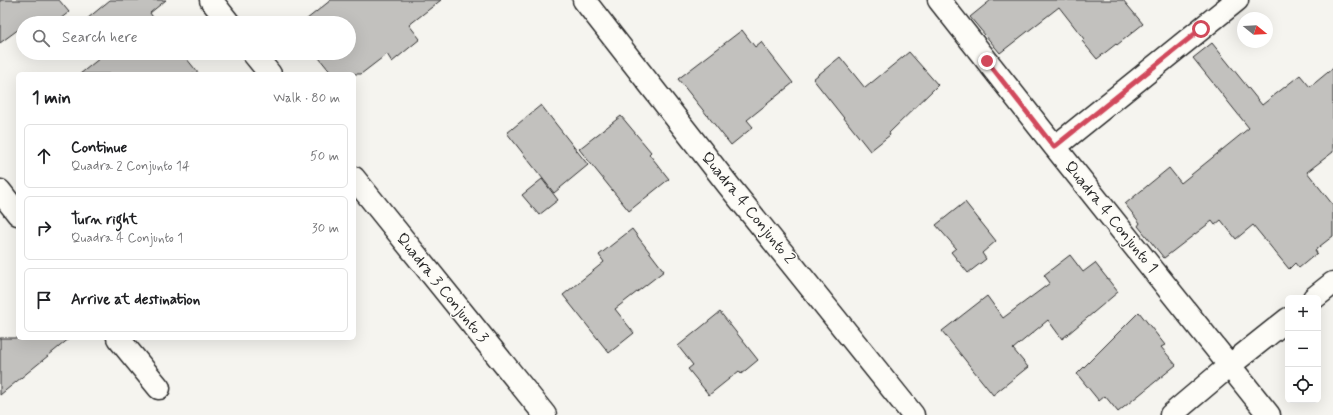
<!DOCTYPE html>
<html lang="en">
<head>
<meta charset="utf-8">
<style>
  :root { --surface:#fff; --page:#f6f6f6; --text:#202124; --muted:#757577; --line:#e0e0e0 }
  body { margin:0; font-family:Mynerve,sans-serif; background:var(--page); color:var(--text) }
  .controls { position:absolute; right:12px; bottom:12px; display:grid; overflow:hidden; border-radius:6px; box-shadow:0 4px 16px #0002 }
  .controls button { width:36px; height:36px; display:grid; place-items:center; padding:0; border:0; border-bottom:1px solid var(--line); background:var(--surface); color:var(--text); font:20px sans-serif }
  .compass { position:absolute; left:1237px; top:12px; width:36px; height:36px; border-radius:50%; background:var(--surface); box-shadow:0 4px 16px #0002; rotate:108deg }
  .stop { position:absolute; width:12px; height:12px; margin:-9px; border:3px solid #d1495b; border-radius:50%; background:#fff }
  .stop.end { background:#d1495b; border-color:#fff; box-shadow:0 1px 4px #0008 }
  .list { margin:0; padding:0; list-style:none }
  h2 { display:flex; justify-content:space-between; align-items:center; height:52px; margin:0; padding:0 16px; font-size:17px }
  h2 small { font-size:13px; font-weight:400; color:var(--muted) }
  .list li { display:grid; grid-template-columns:26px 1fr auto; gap:12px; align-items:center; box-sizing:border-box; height:64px; margin:0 8px 8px; padding:0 8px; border:1px solid var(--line); border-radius:6px }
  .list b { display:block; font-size:15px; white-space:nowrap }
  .list p { margin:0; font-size:13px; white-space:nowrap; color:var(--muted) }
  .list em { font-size:13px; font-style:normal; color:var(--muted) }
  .icon { flex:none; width:22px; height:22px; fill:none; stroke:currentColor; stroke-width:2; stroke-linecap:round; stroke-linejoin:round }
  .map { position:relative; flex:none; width:1333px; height:415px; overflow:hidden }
  .search { position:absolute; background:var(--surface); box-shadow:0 4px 16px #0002; left:16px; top:16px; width:340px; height:44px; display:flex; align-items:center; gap:10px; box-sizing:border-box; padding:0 14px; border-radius:22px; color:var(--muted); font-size:15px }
  .panel { position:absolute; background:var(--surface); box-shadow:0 4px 16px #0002; left:16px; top:72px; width:340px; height:268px; border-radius:6px }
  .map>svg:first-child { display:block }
  .building { fill:#c2c1be; stroke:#2b2b2b }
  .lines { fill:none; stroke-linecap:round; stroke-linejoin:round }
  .minor-casing { stroke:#2b2b2b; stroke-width:25 }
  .minor { stroke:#fdfcf7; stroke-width:22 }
  .route { stroke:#d1495b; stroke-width:5 }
  .labels { text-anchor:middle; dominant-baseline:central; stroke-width:3; stroke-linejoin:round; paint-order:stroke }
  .street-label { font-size:16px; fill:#2b2b2b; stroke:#fdfcf7 }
</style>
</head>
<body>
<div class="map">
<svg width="1333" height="415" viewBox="0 0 1333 415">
  <rect width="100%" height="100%" fill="#f5f4ef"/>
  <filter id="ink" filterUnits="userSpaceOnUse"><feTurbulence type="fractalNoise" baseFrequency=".025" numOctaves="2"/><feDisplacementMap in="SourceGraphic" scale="8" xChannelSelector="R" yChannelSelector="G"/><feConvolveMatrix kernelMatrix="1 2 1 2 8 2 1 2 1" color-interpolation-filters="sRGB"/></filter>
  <g filter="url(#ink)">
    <path class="building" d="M0,0h59l10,12 -14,11h-14l-5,-7 -10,7h-3v3l-23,17z
      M110,0h56l-16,13 7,10h-75z
      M331,0h110l-32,25 11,14 -28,23 -5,-8 -26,20h-29l-17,-21h34v-30h-47z
      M991,0h132l20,24 -26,21 -1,-1 -19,15 -15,-18 2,-2 -25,-32 -59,46 -30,-36z
      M742,30l13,17 6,-5 32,41 -46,37 6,7 -22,18 -53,-66z
      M1212,43l50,62 38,-30 10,12 23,-19v84l-26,20 26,33v31l-18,14 2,3 -18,15 -4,-5 -6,6 -36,-44 -17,14 -15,-19 -6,5 -3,-4 -48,37 -26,-32 2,-3 -15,-19 44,-36 12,15 68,-55 -56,-70z
      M909,52l29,33 -49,48 1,2 -20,16 -57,-72 27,-22 25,31z
      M101,53h81l17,21h-119l20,-16 -2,-2z
      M541,105l47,60 -34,28 -47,-60z
      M621,116l30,36 -2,2 20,25 -40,32 -50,-62z
      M542,179l16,21 -19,15 -17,-20z
      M965,202l31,39 -14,12 4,6 -18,14 -17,-21 5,-4 -20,-23z
      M632,229l32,42 -49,38 19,24 -25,20 -46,-58 41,-33 -5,-7z
      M1070,255l13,17 12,-9 23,29 -56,47 -14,-19 -35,29 15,18 -35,28 -51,-64 45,-35 16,22 47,-35 -6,-8z
      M720,312l38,48 -17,14 -2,-3 -30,24 -21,-26 5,-4 -15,-19z
      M1139,312l26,33 -4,2 15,18 -58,47 -13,-16 -6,5 -22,-27z
      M0,338h70l-70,57z"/>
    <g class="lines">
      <g class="minor-casing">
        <path id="minor" d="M211,0l18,23
          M584,0l145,186 184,229
          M939,0l116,147 214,268
          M253,53l17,21
          M1055,147l182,-147
          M354,178l191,237
          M0,191l18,23
          M1314,298l19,-15
          M118,338l41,50
          M1171,415l58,-49 59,-47"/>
      </g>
      <use href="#minor" class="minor"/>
    </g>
  </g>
  <g class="lines" filter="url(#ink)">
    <path class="route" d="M987,61l67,86 147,-118"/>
  </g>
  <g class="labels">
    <g class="street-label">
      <text transform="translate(748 208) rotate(51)">Quadra 4 Conjunto 2</text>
      <text transform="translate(1111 217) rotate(51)">Quadra 4 Conjunto 1</text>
      <text transform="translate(442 288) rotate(51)">Quadra 3 Conjunto 3</text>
    </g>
  </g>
</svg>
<div class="controls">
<button>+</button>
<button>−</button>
<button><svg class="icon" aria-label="locate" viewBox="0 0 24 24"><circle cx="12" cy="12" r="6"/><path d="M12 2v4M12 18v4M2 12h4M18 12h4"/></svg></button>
</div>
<svg class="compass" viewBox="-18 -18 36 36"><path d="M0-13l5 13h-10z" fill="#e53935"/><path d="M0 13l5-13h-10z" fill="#757577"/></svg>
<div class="stop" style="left:1201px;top:29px"></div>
<div class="stop end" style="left:987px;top:61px"></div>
<div class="search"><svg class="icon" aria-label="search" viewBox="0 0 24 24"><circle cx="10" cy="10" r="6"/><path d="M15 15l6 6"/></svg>Search here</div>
<section class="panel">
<h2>1 min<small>Walk · 80 m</small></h2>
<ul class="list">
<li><svg class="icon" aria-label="ahead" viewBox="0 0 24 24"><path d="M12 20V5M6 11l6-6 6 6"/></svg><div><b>Continue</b><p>Quadra 2 Conjunto 14</p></div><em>50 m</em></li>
<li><svg class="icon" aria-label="right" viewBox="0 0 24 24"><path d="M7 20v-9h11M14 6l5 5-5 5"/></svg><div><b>Turn right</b><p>Quadra 4 Conjunto 1</p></div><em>30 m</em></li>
<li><svg class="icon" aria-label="arrive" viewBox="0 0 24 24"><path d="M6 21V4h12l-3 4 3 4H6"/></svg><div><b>Arrive at destination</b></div></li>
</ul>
</section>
</div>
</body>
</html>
